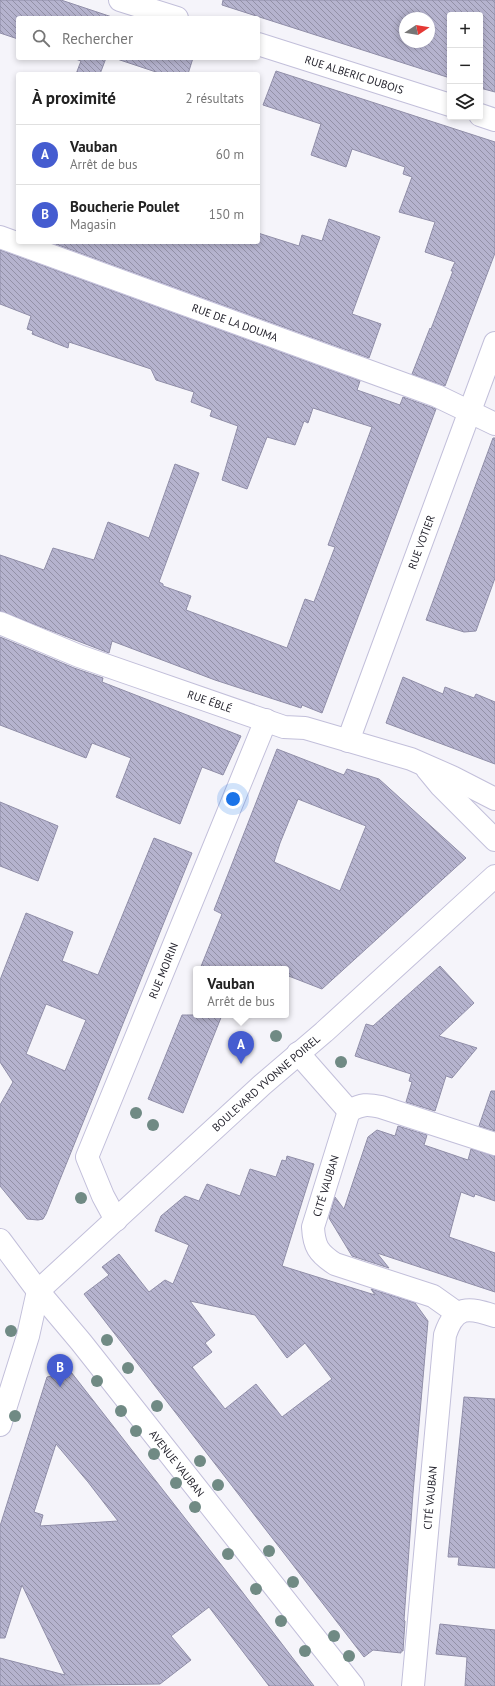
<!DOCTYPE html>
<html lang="fr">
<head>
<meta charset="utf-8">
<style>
  :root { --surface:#fff; --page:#f2f2f2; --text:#222; --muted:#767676; --line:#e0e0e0; --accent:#455cd0 }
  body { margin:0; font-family:"PT Sans",sans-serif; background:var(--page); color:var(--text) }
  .controls { position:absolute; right:12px; top:12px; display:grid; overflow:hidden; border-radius:4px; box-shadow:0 2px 6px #0003 }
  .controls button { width:36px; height:36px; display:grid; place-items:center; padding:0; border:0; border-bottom:1px solid var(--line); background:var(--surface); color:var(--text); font:20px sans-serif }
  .compass { position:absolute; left:399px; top:12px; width:36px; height:36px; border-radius:50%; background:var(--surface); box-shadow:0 2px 6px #0003; rotate:78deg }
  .you { position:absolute; left:233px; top:799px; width:14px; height:14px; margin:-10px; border:3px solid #fff; border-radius:50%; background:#1a73e8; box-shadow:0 0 0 6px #1a73e833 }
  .badge { display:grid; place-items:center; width:26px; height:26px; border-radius:50%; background:var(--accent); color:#fff; font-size:13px; font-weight:700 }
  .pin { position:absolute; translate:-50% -33px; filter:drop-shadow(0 1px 2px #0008) }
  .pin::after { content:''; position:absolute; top:21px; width:14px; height:12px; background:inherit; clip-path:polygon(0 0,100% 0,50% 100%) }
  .popup { position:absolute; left:193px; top:966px; width:96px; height:52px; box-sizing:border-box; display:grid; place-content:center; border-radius:4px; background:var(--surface); filter:drop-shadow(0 1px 3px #0005); font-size:13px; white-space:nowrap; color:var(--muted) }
  .popup b { font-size:15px; color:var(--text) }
  .popup::after { content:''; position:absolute; left:50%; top:100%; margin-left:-8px; border:8px solid transparent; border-top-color:var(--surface) }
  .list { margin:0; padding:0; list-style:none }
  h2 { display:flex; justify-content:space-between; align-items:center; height:52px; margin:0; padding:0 16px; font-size:17px }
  h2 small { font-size:13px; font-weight:400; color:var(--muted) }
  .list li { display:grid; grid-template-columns:26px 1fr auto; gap:12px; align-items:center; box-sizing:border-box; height:60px; padding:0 16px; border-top:1px solid var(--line) }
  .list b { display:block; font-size:15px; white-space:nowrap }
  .list p { margin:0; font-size:13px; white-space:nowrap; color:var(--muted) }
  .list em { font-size:13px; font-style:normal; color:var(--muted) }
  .icon { flex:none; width:22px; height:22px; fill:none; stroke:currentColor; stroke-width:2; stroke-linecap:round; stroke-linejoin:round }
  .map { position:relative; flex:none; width:495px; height:1686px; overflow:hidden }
  .search { position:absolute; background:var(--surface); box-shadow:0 2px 6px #0003; left:16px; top:16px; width:244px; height:44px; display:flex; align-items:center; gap:10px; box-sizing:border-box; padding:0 14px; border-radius:4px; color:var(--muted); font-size:15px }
  .panel { position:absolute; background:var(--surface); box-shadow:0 2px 6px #0003; left:16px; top:72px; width:244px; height:172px; border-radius:4px }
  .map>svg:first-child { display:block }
  .building { fill:url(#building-back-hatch); stroke:#908ea8; fill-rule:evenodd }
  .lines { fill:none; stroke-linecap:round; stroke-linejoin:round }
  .street-casing { stroke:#c2bfda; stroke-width:24 }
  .secondary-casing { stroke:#c2bfda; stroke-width:24 }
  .street { stroke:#fff; stroke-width:22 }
  .secondary { stroke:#fff; stroke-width:22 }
  .tree { fill:#708a84 }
  .labels { text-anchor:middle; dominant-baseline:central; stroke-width:4; stroke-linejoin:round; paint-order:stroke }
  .street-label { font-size:11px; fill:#1e1d27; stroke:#f5f4fa }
</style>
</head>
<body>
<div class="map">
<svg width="495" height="1686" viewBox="0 0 495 1686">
  <defs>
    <pattern id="building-back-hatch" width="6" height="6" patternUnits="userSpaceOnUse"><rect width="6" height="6" fill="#b5b3ce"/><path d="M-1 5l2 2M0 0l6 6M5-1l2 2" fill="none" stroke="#9391a7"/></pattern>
  </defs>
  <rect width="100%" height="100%" fill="#f5f4fa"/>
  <path class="building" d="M0,0h61l54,18h-97v21l-18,-6z
    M223,0h272v92l-15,-4v-73h-30v63l-228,-73zM405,18h24v24h-24z
    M73,58h33l-6,16h-24l5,-13z
    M114,58h79l-5,16h-26z
    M276,71l219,71v111l-50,133 -33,-12 18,-46 1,1 22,-58h-2l4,-9 -30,-10 10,-30 -36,-10 13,-35 -9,-3 2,-7 -53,-18 -6,18 -35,-12 10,-31 -58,-19z
    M329,219l51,18 -28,77 29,10 -12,34 -319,-116h208v-9l41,13 3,-11 20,6z
    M0,250l360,131 -3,9 43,15 3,-8 33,12 -114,304 -20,-8 -1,3 -86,-28 -103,-39 -3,12 -109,-42v-56l44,15 9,-22 41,12 14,-38 41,16 26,-74 24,9 -40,109 4,2v2l28,10 -5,14 101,38 18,-49 9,3 21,-55 -7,-2 44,-118 -59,-19 -5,15 -4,-2 -9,24 -28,-8 -20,52 -25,-9 16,-54 -28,-10 2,-6 -21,-8 3,-10 -38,-12 -5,-11 -82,-27 -1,6 -36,-14 1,-3 -6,-2 4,-13 -31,-12z
    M493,438h2v140l-19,53 -12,1 -38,-12z
    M0,637l74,31 29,10 -1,4 139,54 -18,39 -21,-8 -22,57 -64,-27 15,-39 -39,-15 -6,15 -86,-33z
    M403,677l40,17 2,-7 29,11 2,-4 19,8v62l-109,-41z
    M277,749l67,26 3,-6 32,10 87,79 -144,131 -36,-14v-6h-86l22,-55 -8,-4zM298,799l68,27 -26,65 -66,-29 6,-19z
    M0,802l58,24 -20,55 -38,-15z
    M154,838l38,15 -146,361 -3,5 -5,1 -11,-1 -27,-33v-81l13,-23 -13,-20v-82l26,-67 47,19 -11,29 36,14zM46,1004l40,16 -21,51 -39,-17z
    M440,966l34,37 -35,33 38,12 -25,30 -6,-2 -11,35 -29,-9 6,-20 -3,-1 2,-7 -56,-18 11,-32 7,2z
    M182,1015h40l-39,98 -35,-14z
    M491,1091h4v40l-16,-5z
    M398,1126l29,9 -3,10 44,15 3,-11 24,7v45l-20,-7 -1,3 -13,-5 -12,45 46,16v39l-118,-39 12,15 -37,-12 -23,-38 6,-21 9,12 24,-72 9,-7 18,6z
    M287,1156l27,8 -32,102 93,29 -4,-6 44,14 13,18 -15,172 -9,127 1,1 -2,30h-2v2l-28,-3 -9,7 -280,-363 25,-19 -7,-8 17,-13 30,38 16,-12 8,4 16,-39 -34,-14 6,-15 24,-20 14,5 8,-17 33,12 10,-27 26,8 6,-17 4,1zM190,1301l65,14 32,43 18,-15 27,36 -50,38 -26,-33 -31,25 -33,-42 20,-15 -7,-9 10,-8z
    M71,1372l166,213 77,101h-45l-60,-79 -38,29 20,24 -31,24 -160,2v-28l65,17 -43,-90 -17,53h-5v-112l47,-149zM56,1444l32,38 30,39 -78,5 3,-11 -9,-3z
    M464,1397l31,2v169l-37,-3 1,-8h-11z
    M440,1624l55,6v56h-30l2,-29 -31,-3z"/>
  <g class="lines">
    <g class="street-casing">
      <g id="street">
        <path d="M120,0l57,18"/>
        <path id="s1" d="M258,44l192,61"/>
        <path d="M480,115l15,5"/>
        <path id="s2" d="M0,237l437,159 58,28"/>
        <path id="s3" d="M0,623l79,33 205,71 21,1 106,31 41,18 43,22"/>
        <path id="s4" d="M348,741l147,-398"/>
        <path d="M427,769l14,17 54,54"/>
        <path d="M298,1053l51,58"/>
        <path id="s5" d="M116,1220l-13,-24 -16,-39 179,-437"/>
        <path id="s6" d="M0,1240l38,51 43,51 272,344"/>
        <path id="s7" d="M457,1313l-24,-17 -98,-32c-17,-11 -21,-18 -22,-37l36,-116c13,-7 18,-7 32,-4l114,37"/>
        <path id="s8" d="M413,1686l32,-351c10,-30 23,-28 50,-19"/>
      </g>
    </g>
    <g class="secondary-casing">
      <g id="secondary">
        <path id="s9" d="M0,1425l28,-89 10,-45 224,-206 62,-53 171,-156"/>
      </g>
    </g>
    <use href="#street" class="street"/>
    <use href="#secondary" class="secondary"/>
  </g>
  <g class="tree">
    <circle cx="276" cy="1036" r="6"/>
    <circle cx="341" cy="1062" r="6"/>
    <circle cx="136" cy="1113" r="6"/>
    <circle cx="153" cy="1125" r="6"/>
    <circle cx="81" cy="1198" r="6"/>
    <circle cx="11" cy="1331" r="6"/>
    <circle cx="107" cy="1340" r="6"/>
    <circle cx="128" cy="1368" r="6"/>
    <circle cx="97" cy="1381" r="6"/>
    <circle cx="157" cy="1406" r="6"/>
    <circle cx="121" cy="1411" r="6"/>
    <circle cx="15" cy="1416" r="6"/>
    <circle cx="136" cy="1431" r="6"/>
    <circle cx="154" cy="1454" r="6"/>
    <circle cx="200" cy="1461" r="6"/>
    <circle cx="176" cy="1483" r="6"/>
    <circle cx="218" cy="1485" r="6"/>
    <circle cx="195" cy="1507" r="6"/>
    <circle cx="269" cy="1551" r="6"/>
    <circle cx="228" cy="1554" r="6"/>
    <circle cx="293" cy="1582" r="6"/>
    <circle cx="256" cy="1589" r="6"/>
    <circle cx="281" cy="1621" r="6"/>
    <circle cx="334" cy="1636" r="6"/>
    <circle cx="305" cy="1651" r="6"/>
    <circle cx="349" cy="1656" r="6"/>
  </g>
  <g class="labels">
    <g class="street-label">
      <text stroke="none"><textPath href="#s1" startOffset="101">RUE ALBERIC DUBOIS</textPath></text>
      <text stroke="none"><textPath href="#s2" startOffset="250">RUE DE LA DOUMA</textPath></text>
      <text stroke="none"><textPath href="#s4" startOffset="212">RUE VOTIER</textPath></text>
      <text stroke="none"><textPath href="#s3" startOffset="224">RUE ÉBLÉ</textPath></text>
      <text stroke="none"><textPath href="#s5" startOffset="271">RUE MOIRIN</textPath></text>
      <text stroke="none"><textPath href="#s9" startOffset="448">BOULEVARD YVONNE POIREL</textPath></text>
      <text stroke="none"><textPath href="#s7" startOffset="221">CITÉ VAUBAN</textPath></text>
      <text stroke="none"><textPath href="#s6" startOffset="285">AVENUE VAUBAN</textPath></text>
      <text stroke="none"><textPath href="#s8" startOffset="189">CITÉ VAUBAN</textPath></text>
    </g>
  </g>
</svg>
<div class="controls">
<button>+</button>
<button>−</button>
<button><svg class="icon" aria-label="layers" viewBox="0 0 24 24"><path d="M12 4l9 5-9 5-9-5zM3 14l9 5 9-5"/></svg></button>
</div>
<svg class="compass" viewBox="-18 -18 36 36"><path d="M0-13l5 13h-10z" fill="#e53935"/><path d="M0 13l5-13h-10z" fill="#767676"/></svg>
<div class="you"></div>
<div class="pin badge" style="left:241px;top:1064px">A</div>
<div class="popup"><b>Vauban</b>Arrêt de bus</div>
<div class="pin badge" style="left:60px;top:1387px">B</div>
<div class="search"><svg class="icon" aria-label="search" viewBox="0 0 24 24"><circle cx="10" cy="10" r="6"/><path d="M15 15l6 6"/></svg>Rechercher</div>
<section class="panel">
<h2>À proximité<small>2 résultats</small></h2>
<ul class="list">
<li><span class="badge">A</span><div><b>Vauban</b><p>Arrêt de bus</p></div><em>60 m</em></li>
<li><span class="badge">B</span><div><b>Boucherie Poulet</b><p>Magasin</p></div><em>150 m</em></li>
</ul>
</section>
</div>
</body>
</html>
